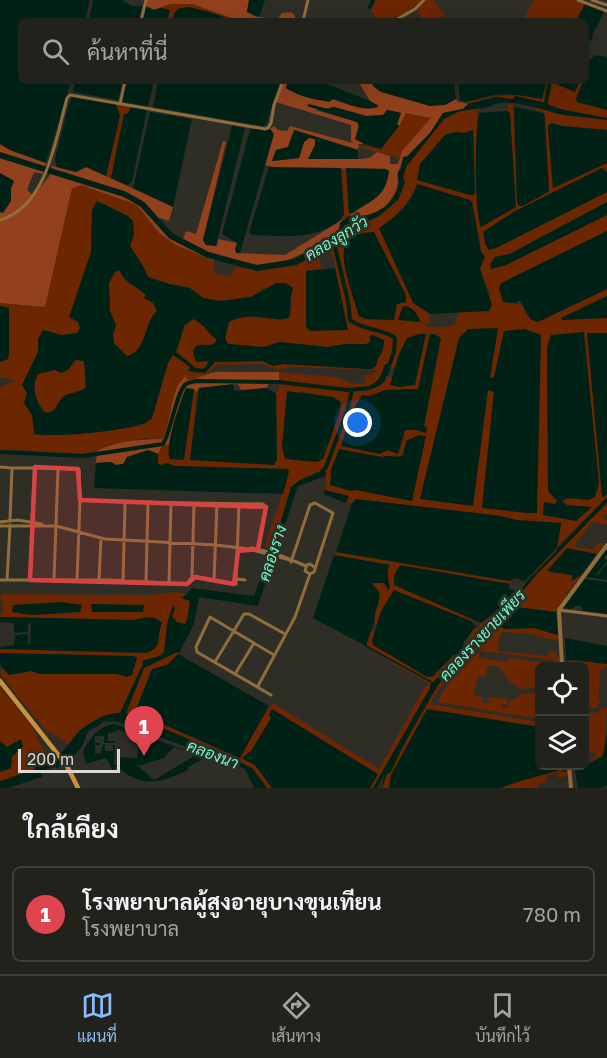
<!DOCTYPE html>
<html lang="th">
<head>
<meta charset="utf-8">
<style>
  :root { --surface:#22221d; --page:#2e2f2a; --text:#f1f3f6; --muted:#a2a4a4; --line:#3f3f3b; --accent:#89bafc }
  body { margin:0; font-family:"Golos Text",Sarabun,sans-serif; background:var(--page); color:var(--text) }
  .controls { position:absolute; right:18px; bottom:18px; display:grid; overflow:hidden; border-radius:9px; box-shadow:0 6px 24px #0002 }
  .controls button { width:54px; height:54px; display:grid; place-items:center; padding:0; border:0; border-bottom:2px solid var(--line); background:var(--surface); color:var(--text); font:30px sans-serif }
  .scale { position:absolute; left:18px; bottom:15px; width:102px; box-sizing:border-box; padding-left:6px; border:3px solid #dad9d5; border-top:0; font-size:16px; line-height:21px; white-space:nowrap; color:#dad9d5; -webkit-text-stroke:4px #2e2e27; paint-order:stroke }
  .you { position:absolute; left:358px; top:423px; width:21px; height:21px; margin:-15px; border:4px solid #fff; border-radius:50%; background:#1a73e8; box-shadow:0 0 0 9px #1a73e833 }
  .badge { display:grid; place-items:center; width:39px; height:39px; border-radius:50%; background:var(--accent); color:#fff; font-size:20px; font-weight:700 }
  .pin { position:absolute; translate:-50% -50px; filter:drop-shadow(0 2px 3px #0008) }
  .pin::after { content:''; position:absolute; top:32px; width:21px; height:18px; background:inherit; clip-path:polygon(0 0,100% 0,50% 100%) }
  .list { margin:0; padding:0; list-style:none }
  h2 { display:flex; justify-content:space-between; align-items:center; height:78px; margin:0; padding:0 24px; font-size:26px }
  h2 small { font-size:20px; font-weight:400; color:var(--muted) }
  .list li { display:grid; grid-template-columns:39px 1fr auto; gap:18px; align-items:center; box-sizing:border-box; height:96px; margin:0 12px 12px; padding:0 12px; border:2px solid var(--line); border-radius:9px }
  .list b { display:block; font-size:22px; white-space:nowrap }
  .list p { margin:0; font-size:20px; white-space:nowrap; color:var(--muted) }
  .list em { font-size:20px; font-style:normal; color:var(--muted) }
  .icon { flex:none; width:33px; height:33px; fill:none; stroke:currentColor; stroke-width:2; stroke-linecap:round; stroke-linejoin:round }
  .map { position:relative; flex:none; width:607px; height:788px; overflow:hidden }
  .search { position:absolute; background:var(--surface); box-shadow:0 6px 24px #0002; left:18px; right:18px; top:18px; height:66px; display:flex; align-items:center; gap:15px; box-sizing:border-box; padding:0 21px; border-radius:9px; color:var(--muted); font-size:22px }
  .sheet { height:186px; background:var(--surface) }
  nav { display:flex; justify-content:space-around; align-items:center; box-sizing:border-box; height:84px; border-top:2px solid var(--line); background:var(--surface); font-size:16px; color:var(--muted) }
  nav a { display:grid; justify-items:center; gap:3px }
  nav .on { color:var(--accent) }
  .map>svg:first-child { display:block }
  .green { fill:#6c2600; fill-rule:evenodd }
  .forest { fill:#92411c; fill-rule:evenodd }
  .water { fill:#002216; fill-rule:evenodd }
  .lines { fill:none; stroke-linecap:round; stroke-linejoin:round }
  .stream { stroke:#002216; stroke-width:1.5 }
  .canal { stroke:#002216; stroke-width:4 }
  .river { stroke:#002216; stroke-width:6 }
  .minor { stroke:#926d3c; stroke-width:3 }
  .tertiary { stroke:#926d3c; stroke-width:4 }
  .secondary { stroke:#ca903b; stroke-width:4.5 }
  .marked { fill:#d74342; fill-opacity:0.2; stroke:#d74342; stroke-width:4.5; stroke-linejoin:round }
  .labels { text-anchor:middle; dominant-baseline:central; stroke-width:6; stroke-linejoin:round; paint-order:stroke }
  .water-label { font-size:16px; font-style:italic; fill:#69fbc3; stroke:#2e2e27 }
</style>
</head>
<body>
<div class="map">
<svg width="607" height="788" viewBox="0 0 607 788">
  <rect width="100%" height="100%" fill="#2e2e27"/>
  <path class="green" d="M376,0h45c-9,11 -29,21 -43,21l-7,-11z
    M426,0h7l13,17 -5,-1 -3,5h-15l-6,-11z
    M534,0h39l12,4 -9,17h-54z
    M171,4h21l48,17h-6l-21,-8 -38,-2 -3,10h-5l3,-11 -9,-2z
    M547,81h9v3l22,2 2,-5h3l-7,18 1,3 30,8v8l-47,-9 -42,-13 -5,3h-26l-19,5 -1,-2c28,-7 46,-9 75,-3z
    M509,104h4l4,98 2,4 25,-93 -9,-3 1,-3 27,7 44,6v10l-45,-4 -11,-3 -3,3 5,62 54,-25v7l-5,-2 -106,80 111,-56v10l-98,52 -14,3 -3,12 14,-4 101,-50v16l-104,71 20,3 3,9 12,8 69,-33v7l-46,22 1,2 45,-2v15h-19l16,163 3,-2v21h-3v4l3,1v5l-15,-3 -18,24 4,2 15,1 7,-8 3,5 -6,8 -27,-5 -20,24 22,2v5l9,-4 -12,15h-5l3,4 -11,17 -41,-5 -12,14 2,8 29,-1 24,7 1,4 -4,1 -27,-6 -26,-2 -3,6 -1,13 50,5 1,-5h6l5,9 1,6h-7l-1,-6 -79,-10c-16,17 -33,33 -44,54l109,18v5l-112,-18 -35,69 -3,10h-7l5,-14 4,-2c12,-27 41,-90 65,-106l37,-41h2l41,-50 27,-27 -5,2 -33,35h-2l34,-37 4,-25 -45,-3 -15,-4 -145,-17 -4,4h-6l2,-7 -23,-6 1,-18h-8l-18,8 -9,7 -19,62 -2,1 -5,-4 24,-75 -2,-2 -112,-3 -8,-3 -6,2 -3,-2 -1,-7 5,-10 7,-2 15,15 10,-70 3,3 -7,68h87l-1,-66 3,-6v-16l57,5 15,6 14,1 -1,-5 3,-4 7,-2 1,-3 -88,-3 -8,3 -18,-6 -45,1c-8,10 -16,15 -29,15l-1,-3 -15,29 -5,26 -5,7 -16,-1 -37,7 -11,6 -14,3 -83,-5v-62l16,-7 -16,-3v-15l8,-3 1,-51 -9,-2v-3l45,4 27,-118 9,-4 56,20 23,29 16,11 38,16v12l16,3 5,-9c28,4 55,2 81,-11 12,-5 19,-18 28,-23 25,-16 52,-17 61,-51 -4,-8 1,-16 5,-22l34,-41 16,-8 19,-2 -2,13 38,85 -5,-94 -3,-2zM473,130l2,62 -2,4 -19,-64 10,1zM416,187l54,13 2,3 8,38 2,20 -2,8 10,25 -1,17 -31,1 -3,13c-10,2 -24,4 -34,-1l9,-1v-9l-2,-1 -49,-85c16,-11 29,-23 37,-41zM97,201l31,15 6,18 -4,12 13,20 5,11 21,7 21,4 13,10 17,3 31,-4 13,-9 26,7 2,13 -10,12c-17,-3 -36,-7 -53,2l-4,17 3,5 36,3 16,-5 48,5 17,-3h21l4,-2 2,27 -89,-5 -9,2 -12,-5 -47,1 -6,8 -17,3 -1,-6 -18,-12 -5,8 -16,55c-17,23 -95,2 -120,-3l-8,-12 3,-10 -5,-8 16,-33v-13l39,-6 3,-5 -2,-6 -9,-5 22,-65 1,-42zM344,247l45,73 -24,-1 -6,-3 -14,-47zM328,252l5,3 14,75 -41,-59 15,-2 -2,-14zM504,331l-22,177 12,-116 -7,-2 -67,109 39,-161 31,40 4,-1zM426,334l-27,53 -9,-2 2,-7 -4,-2 -3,6 -20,5c13,-3 16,-10 20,-23l9,5 5,-15zM430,334l-6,92 2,6 -10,-2h-11l-5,21 -59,-5 11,-34 10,-17 7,1 16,-6 33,-1zM298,391l35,6 8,6 -2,11zM419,435l-7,66 -56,-11 29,-34 14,1 4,-2 3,-14zM599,483l-37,19 5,3 9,2 -32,8v-13l11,2 2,-4z
    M116,105l15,2 -3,7h-4l-13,64 -5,-2 14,-60z
    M406,113l26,5 -33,40 -40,-11v-2l-5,-1 27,5z
    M341,168h5l3,45h4l-13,10 4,-9z
    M119,270l8,13 10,4 9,8 -2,3 9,5 4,8c-14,12 -8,39 -30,45l-13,-13 -1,-8 3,-10 -6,-14 -1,-29 6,-10z
    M193,319c13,6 13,14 24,20 -3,7 -8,6 -15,5v18l8,-1 -6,8 -8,-1 -20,-15 9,-27z
    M76,360h8l2,28c-8,5 -18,4 -24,10 -4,4 -5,9 -9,13l-7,2c-8,-7 -18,-31 -7,-40 7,-5 21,-3 29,-3z
    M336,552l173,29 4,-1 -3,4 -113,-16 -4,13 5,6 75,32 -2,2 -91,-5 -2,9 -4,-2v-7l5,-14 -7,-19h12l4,7v-21l2,-4 -56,-10z
    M515,591l2,2 -64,71 -23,20v4l-57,100h-3l7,-14 -105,-56 -27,43 10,4 17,23h-5l-15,-20 -32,-16 -94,-39 18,-45 33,-16 1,2 -11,11 -15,4 -17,43 104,46 30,-52 2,1 2,-4 106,66 46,-83 4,-2 -60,-35 -3,-3 4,-16 5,2 -3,9 83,14 2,2 6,-13 3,2 4,-4 -2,-3 6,-11 3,1 4,-6 15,-11z
    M177,592l10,2 -6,3 9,4 -3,19 -2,5 -8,-3 -6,-6 2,-9 -6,17 -3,28 -4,4 -18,5 1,3 -23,49 -19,3 -20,13 -12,16 -25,-17 -44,-54 2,-6 7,7 22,-4 8,3h93l1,-6 4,-7 -58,-6 -79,-2v-4l147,4 11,-16 4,-14 -12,-6 -17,3 -133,-3 3,-9 -3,-14 147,1z
    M475,653h4v5l28,4 1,-4 39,5 3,3h-10l-1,22 -19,1 -12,-9 -9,-13 -11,-2 -3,12 -7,-1 -4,20 8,1v5l5,1 1,-6 20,2 -1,6 -6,-1v4h7l2,-8 5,-1 6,-5 18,-2v27l-102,-17 11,-19z
    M571,660l36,4v3l-6,2 -3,30 3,1 -4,8h-12l-1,-42h-20l-1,-4z
    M0,687l33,41 8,18 9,13 -10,4 -4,-3 -2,-8 -3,-1 4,17 -3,4c-12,1 -20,6 -32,9v-9l11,-4 1,-11 11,-11 -9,-2 -7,3 -7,-6z
    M603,707l4,1 -2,44 -2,4 -18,8v-3l12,-5v-2l-12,-3 -1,-39 13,1z
    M565,766h2l1,9 -9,4 -2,-6 -11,4 1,5 -10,3 1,3h-37l15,-6 44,-13 6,2z"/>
  <path class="forest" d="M146,0h103l-2,12 7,4 23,4 5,-7 9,-1 4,4 -1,5h-54l-48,-17h-21l-17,6 -9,-4z
    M284,81h4l-2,7c8,5 22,11 32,12 4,0 9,-1 14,-1 15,2 31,14 46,8l-8,-6 -12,-20h14l1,5 72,19 11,-6 1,2 11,3 -5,5 -20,4 -13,20 -27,27 -6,15c5,14 -11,34 -23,40 -8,3 -16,2 -25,1 20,-16 36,-15 40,-45l-4,-2 -106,-1 -15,-3 9,-31 -3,-5 4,-3 4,4 9,1 3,-5 63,17 -2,-2v-16l-75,-23zM334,107l32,9 17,-1 4,-5 14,3 -4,11 2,2 7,-13 25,5 -29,33 -4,13h-8v-8l-13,-4 -6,5 -8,2h-54l6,-14v-6l-6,-1 -5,4 -5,16 -27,3 4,-11 12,-3 7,-17 63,20 1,-5 -2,-1h7l-7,-22 -42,-12z
    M223,141l3,1 -23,98 3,5 11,1 1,-7 19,4v10l48,2 57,-35 -3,9c-21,18 -54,37 -82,37 -13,0 -29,-8 -42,-11l-1,6 -38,-16 -16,-11 -23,-29 -56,-20 -9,4 -27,118 -45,-4v-91h3l8,-11v-13l3,-7 -14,-8v-29l10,6 36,13 -3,11 -9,-2 -7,18 7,6 16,-21 2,-9 24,6 10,-5 87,40 -4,14 -9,-3 1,11 20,15 5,-13 10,3z
    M232,372h47v12l-10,-1 -2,5 -26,2 -3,-6 -39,4 -2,4 -4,-3 -10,6 -14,49 -7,2 -4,8 -10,-4 -25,14 -7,1 -5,-3 -15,1 1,-12c20,-11 42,-11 65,-12 11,-19 6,-48 24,-63l1,4c10,0 16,-5 24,-7 7,-2 15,-1 21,-1z"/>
  <path class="water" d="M0,0h90l-5,21h-64v60h50l-25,82 -36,-13 -10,-6z
    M93,0h29l10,6h10l-3,15h-50z
    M249,0h16l-6,17 -12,-5z
    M585,4l19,8 -11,21 -1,8 -6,-2v-18h-10z
    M145,6l9,4 7,-2 9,2 -3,11h-25z
    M189,7l24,6 21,8h-62c3,-12 5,-13 17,-14z
    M596,55l11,2v53l-30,-8 -1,-3 7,-18h3v-10l4,-12z
    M75,81h48l-5,19 -45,-8z
    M127,81h27l-6,25 -26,-4z
    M158,81h122l-14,44 -4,1 -109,-19z
    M288,81h31l51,20 9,5c-15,6 -32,-2 -46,-7l-4,3c-14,-3 -31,-6 -43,-14z
    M372,81h82l2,18 -11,6 -15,1 -49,-14 -8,-6z
    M458,81h89l-5,18c-16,-3 -31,-6 -48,-4 -12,2 -22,8 -34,6z
    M556,81h24l-5,11 -19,-8z
    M515,96l27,6 18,7 47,9v2c-14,-2 -29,-3 -43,-5 -19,-4 -58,-20 -75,-8l-29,4 -16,8 -38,48 -3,11 2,4 -7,18 -19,16 -44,21 -1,-3 5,-5 1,-6 9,-7c20,2 39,-6 48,-25 3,-7 1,-13 1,-19l3,-3 2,-12 5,-1 22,-23 13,-20 20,-4 5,-5 19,-5 10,-2 16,2z
    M72,97l44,8 4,11 -14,60 -20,-9 -10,5 -19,-5 -2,-8 14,-55z
    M309,104l19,5 6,-2 32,9 17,-1 4,-5 14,3 -4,11 2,2 -18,23 -17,-5 -9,-5 4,-14 -2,-3 -50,-16z
    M131,107l16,3 -15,72 -5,3 -16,-7 13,-64 4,-1z
    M514,107l30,6 1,6 4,71 -1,2 -25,14h-4l-2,-4z
    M507,111l3,2 6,94 -35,20c-7,-15 -6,-96 -2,-114z
    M150,112l42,7 -19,88 -40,-19z
    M551,123l11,3 45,4v33l-54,25 -5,-59v-3z
    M232,126l13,2 -29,118 -10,-1 -3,-5z
    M250,129h20l4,5 -34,119h-4l-1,-4 2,-6 -15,-9z
    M294,130l64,20v9h-50l7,-14v-6l-6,-1 -5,4 -5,16 -27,3 4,-11 12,-3z
    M473,130l2,62 -2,4 -56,-16 3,-16 25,-29 9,-3 10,1z
    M269,167l72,1 3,46c-3,7 -7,8 -13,12 -24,14 -52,10 -79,9l-3,-3z
    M346,168l39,1 4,2c-4,28 -17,27 -36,42h-4z
    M602,168l5,5v19l-111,56 -7,2 -4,-6 -2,-12 32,-21z
    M0,173l14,8 -3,7v13l-8,12 -3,-1z
    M417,184l53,16 2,2 9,50 4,4 -5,13 12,36 -3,6 -59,3 -17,-11 -34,-75c16,-10 33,-25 38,-44z
    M97,201l31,15 5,5 1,13 -4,12 13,20 5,11 21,7 21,4 13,10 17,3 31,-4 25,-14h10l7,5c-4,10 -1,20 -4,30 -21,5 -38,-8 -60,4l-4,16 3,6 36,3 15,-5 49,5 17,-3h21l4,-2v-6l3,-1 11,5c0,7 -1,13 -6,18l-2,8 -4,3h-6l-83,-5 -10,2 -11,-5 -47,1 -10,11 -17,-2 2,-4 -17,-12 -5,8 -16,55c-9,13 -100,20 -118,16l-2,-19 -8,-12 3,-10 -5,-8 16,-33v-13l5,-9 19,5 15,-2 3,-5 -2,-6 -9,-5 22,-65 1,-42zM119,270c9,16 14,13 27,25l-2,3 9,5 4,8c-14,12 -9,39 -30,45l-13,-13 -1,-8 3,-10 -6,-14 -1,-28 6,-11zM193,319c13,6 13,13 24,21 -4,8 -14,4 -21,6l-3,5 3,11 13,-1 -5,8 -8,-1 -20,-16 8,-26zM75,360l9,1 2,27c-8,5 -18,4 -24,10 -4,4 -5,9 -9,13l-7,2c-11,-9 -15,-27 -8,-39l17,-4 6,3 7,-3z
    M607,202v13l-101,50 -15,4 -1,-4 5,-8 15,-3z
    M607,231v58l-69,33 -8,-3 -10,-19 -4,3 -13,-1 -4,-14 2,-5z
    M374,232l32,63v7l-9,2 -3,16 -29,-1 -6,-3c-4,-15 -23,-62 -12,-75 6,-8 17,-8 27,-9z
    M335,268l13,62 -38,1 -4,-4v-56z
    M607,296v22l-45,2 -1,-2z
    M0,306l9,2v44l-1,7 -8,3z
    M403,306c10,1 13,6 18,16l-23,-2z
    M498,328l-8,50 4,-1 10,-46 21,-2 16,6 -4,178h-10l-45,-5 12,-116 -6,-2 -15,116 -53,-7 39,-161 9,-9z
    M584,332l15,151 -4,14 -6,3 -22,-2 -5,3 5,4 25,2 -16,14 -33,-6 1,-13 11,2 2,-3 -9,-10 -1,-144 4,-12z
    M587,333h20v161l-3,3 -2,-1z
    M419,334h7l-11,51 -16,2 -9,-2 9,-31 8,-16z
    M430,334h5l6,4 -17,88 3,1 -1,6 -10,-3h-11l-7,24 -11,-4 -7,4 -39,-8 11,-34 10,-17 7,1 16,-6 33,-1z
    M385,364h3c-2,19 -3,22 -24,27l1,-4c13,-3 16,-10 20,-23z
    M233,384l2,7 32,-3 9,6 1,66 -3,5 -84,-5 9,-72z
    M186,388l8,1 -10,71 -14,-1c-6,-11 10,-58 16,-71z
    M287,391l46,6 8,5 -2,12 -16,45 -6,3 -32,-3 -3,-12z
    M419,435l7,1 -14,65 -56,-11 -5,1 -21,-6 1,-15 8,-21 43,8c6,-3 14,2 21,-2l3,-14z
    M148,450l10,4v9l3,2 6,-2 8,3 112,3 2,2 -6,23 -189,-6 2,-25 15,-1 5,3 7,-1 4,-7z
    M324,470l2,2v4l-28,10 -40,120 -59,-9 -5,27 -15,29 -2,-1 -33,16 -18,45 94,39 32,16 15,20h-13l-9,-19 -126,-47 -15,-1c-5,6 -11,6 -16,11 -3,4 -3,9 -6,14 -4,7 -17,18 -25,23l-2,-2 -13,4v6l-34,11h-8v-7c12,-3 20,-8 32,-9l3,-4 -4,-18 3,2 2,8 6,4 4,-6c16,3 25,-21 36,-29 13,-9 24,-16 38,-16l23,-49 -1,-3 18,-5 4,-4 3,-28 6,-19 2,4 -3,7 5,6 8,2 2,-4 3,-19 -9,-3 6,-4 5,-6 62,8 16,-46 3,-1 18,-62 9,-7z
    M325,490l24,6 -3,7 -23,-9z
    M356,499l145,17 15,4 45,3 -4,25 -33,34 -7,-4 -8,3 -173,-29 16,-49z
    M560,547h4l-28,28 -41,50h-2l-37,41c-14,10 -22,26 -30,40 -13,22 -25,43 -35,66l-4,2 -5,14 2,-13 -7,13h-4l57,-100v-4l13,-10 14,-17 -3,-2 -22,22h-5l-54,-32 -1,-4 9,-30 13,-21 77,31 5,5 -13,17 1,3 -4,9 48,-50 9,-12 2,1 8,-13z
    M567,548l30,6c-8,10 -14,21 -25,27v-6l-25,-4z
    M606,550l1,4 -3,4 3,3 -11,14h2l9,-12v17l-21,-3z
    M334,555l56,10c-5,8 -1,14 0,23l-3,3v-4l-3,-4h-12c2,3 5,6 7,9 3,9 -6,18 -4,28l-9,26 -53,-28z
    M400,565l110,19 -2,4 7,3 -19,21 -15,11 -87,-38v-9z
    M584,579l23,3v32l-24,-3 -2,-5h-6l-4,3 -8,-1z
    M62,602l20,3 -2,7 -48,3 -20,-3 1,-7z
    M91,604l53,1 -1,7h-51z
    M515,607l41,5 2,23 -24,-7 -29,1 -5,-2v-5l7,-4z
    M0,617l133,3c11,-2 21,-6 29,3 -7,15 3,23 -16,30l-146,-4v-2l14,-2 1,-10 13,-1v10h2l1,-21h-3v9l-14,1v-10l-14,-1z
    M565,638l42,8v18l-36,-4 -5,1z
    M0,653l134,3 3,2 -5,17 -5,2 -10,-3h-78l-8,-3 -22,4 -9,-10z
    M178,654l91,52 -29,52 -105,-46 17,-43 15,-4z
    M272,709l106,65 -8,14h-98l-17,-23 -13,-7 9,-7 20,-33 -2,-3z
    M427,709l112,18 1,39h25l1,6 -6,-2c-20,6 -40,10 -59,18h-112l2,-13z
    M115,724l88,33 -2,3 -13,7v3c-29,14 -47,18 -72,-4l-3,5 -7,-13 -20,6 -3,-13c8,-14 15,-25 32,-27zM116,730l18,3v11h5l-2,14 -19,-1 1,-11h5h-6l-1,19h-3l1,-20h-2v6h-8v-7h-2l-2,9 -6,1v-9h5l1,-2h-6v-7h9v7h11v-2h-7v-8l8,-1zM174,747l22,8 -42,25 -16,-14 26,-8z
    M607,733v53l-6,2h-23l-3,-18 2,-4h7l19,-10z
    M21,739l2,7 -11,11 -1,11 -11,4v-31l7,6z"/>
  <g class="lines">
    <path class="stream" d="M366,646l65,36"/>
    <path class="canal" d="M370,7l3,-7
      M545,107l5,-26
      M333,239l15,62 2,19c14,11 32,8 45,18l-1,14 -8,22
      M0,452l83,4 80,-12c8,-13 14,-54 23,-60 3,-2 6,-2 10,-3l82,1 70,8 21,-2
      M320,474l6,-7 21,-56 5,-21
      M559,549l48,-49"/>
    <path class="river" d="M0,155l124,39 18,10 29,32 37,19 49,13 39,-6 37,-23 6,-6"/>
    <path class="minor" d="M578,0l29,11
      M592,0l15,5
      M141,21l5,-21
      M303,21l5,-21
      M394,21l21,-12 9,-9
      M120,104l5,-23
      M0,220c47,-13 56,-82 67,-122l3,-3 195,34 3,-1 3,-5 3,-18 9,-24
      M0,467l12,1
      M80,500l42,1 3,3 -2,76
      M124,502l139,2 3,3 -8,42
      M10,520l2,-52h46l21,2 1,30 -3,80
      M32,521l3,-54
      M0,522l18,-2 24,4
      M0,526h56l49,13 111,6 33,4
      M252,548l25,6 17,7 -45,-12z
      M294,561l12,5
      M291,562l19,-57 5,-2 18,10 -19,59 -4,2 -5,-3 2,-6 3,-1 4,3
      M192,577l44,7 3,-80
      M237,579l8,1
      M0,580h108l79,4 5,-7 2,-74
      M7,580l3,-55
      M30,580l3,-54
      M54,580l4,-112
      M99,580l2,-42
      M214,580l3,-76
      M146,581l2,-79
      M169,583l2,-80
      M559,610l48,6
      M215,662l29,-48h5l36,20
      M235,674l19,-31
      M258,686l37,-69 15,-43
      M271,695l-74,-43 -1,-5 14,-30 64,38"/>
    <path class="tertiary" d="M562,666l-3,-56 48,-65
      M569,766l2,22"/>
    <path class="secondary" d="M0,681l67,85 11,22"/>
  </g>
  <path class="marked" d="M35,467l43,2 2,31 186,7 -8,42 -20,2 -4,33 -39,-7 -8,7 -157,-4z"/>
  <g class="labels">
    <g class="water-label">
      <text transform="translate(336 238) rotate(-31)">คลองลูกวัว</text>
      <text transform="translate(272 553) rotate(-72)">คลองราง</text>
      <text transform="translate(482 635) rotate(-47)">คลองรางยายเพียร</text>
      <text transform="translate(213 754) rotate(21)">คลองนา</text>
    </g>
  </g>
</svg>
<div class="controls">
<button><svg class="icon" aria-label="locate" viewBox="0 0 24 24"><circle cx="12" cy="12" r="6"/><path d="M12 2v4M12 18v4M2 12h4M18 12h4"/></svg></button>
<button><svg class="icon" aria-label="layers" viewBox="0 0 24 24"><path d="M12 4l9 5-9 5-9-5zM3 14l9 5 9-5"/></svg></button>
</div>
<div class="scale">200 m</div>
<div class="you"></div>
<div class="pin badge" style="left:144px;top:756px;background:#e0444e">1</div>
<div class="search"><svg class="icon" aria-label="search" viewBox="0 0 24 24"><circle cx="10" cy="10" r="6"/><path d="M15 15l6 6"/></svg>ค้นหาที่นี่</div>
</div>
<section class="sheet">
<h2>ใกล้เคียง<small></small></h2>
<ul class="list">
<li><span class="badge" style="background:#e0444e">1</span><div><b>โรงพยาบาลผู้สูงอายุบางขุนเทียน</b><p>โรงพยาบาล</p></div><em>780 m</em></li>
</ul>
</section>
<nav>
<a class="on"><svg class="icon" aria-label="map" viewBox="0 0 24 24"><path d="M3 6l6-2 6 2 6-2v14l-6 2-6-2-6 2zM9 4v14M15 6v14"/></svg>แผนที่</a>
<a><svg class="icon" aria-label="directions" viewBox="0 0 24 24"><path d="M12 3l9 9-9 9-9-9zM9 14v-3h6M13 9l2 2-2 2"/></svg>เส้นทาง</a>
<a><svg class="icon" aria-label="saved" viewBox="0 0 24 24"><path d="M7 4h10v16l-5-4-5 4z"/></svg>บันทึกไว้</a>
</nav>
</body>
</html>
